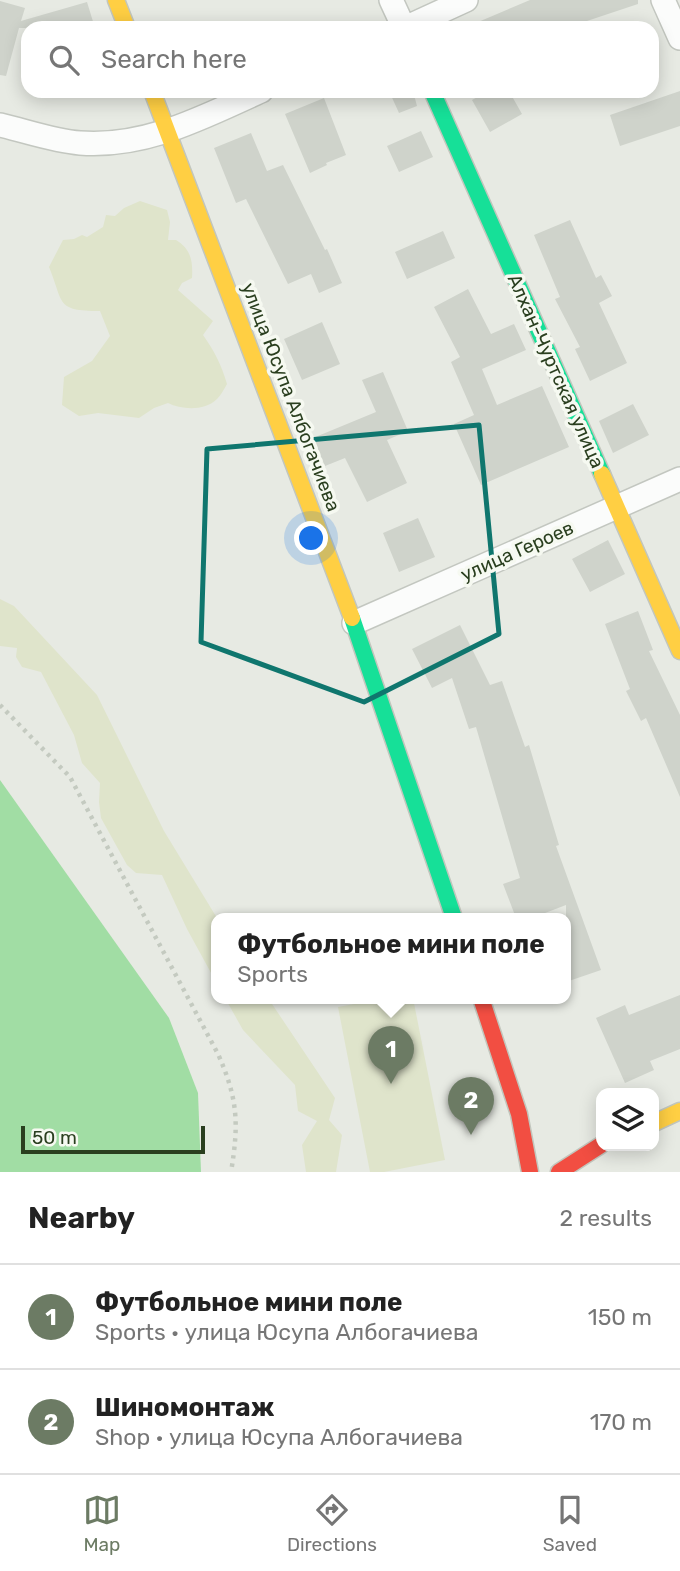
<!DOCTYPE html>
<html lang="en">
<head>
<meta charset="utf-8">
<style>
  :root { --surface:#fff; --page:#f6f6f6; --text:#222; --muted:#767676; --line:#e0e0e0; --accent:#6c7b64 }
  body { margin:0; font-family:Rubik,sans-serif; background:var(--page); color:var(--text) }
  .controls { position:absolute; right:21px; bottom:21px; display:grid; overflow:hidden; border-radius:14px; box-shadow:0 4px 18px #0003 }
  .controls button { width:63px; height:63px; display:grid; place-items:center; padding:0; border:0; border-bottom:2px solid var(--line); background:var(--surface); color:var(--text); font:35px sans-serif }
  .scale { position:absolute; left:21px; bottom:18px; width:184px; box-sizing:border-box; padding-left:7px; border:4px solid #2a3f1f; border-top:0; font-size:19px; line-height:24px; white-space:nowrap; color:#2a3f1f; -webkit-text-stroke:5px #f6f9f1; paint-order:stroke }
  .you { position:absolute; left:312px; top:539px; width:24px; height:24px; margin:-18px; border:5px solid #fff; border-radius:50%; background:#1a73e8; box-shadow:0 0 0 10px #1a73e833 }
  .badge { display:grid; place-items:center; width:46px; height:46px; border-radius:50%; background:var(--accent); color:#fff; font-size:23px; font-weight:700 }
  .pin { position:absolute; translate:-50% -58px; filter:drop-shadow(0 2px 4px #0008) }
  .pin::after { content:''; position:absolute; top:37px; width:24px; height:21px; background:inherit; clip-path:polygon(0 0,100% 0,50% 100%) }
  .popup { position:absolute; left:211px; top:913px; width:360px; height:91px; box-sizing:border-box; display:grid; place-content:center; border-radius:14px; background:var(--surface); filter:drop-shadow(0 2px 5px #0005); font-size:23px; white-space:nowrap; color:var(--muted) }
  .popup b { font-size:26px; color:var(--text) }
  .popup::after { content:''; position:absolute; left:50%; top:100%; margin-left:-14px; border:14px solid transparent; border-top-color:var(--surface) }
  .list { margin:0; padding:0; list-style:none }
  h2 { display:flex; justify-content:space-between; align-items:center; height:91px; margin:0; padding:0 28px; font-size:30px }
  h2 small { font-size:23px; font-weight:400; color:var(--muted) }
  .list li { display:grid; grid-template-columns:46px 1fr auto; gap:21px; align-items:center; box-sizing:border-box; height:105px; padding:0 28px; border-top:2px solid var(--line) }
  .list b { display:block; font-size:26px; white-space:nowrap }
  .list p { margin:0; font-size:23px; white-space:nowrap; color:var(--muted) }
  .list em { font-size:23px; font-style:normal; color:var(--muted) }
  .icon { flex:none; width:38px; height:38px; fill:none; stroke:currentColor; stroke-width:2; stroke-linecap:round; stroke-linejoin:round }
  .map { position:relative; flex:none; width:680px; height:1172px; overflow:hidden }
  .search { position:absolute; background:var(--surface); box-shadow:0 4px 18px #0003; left:21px; right:21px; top:21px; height:77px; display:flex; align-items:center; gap:18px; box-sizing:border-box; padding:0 24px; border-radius:21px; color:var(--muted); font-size:26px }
  .sheet { height:301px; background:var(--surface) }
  nav { display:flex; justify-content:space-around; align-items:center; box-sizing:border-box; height:98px; border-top:2px solid var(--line); background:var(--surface); font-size:19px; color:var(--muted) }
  nav a { display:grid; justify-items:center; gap:4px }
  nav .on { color:var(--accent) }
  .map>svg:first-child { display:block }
  .green { fill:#dfe4cb }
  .water { fill:#a1dda4 }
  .building { fill:#cfd3cb }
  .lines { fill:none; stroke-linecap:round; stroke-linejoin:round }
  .street-casing { stroke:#c3c7c0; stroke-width:26 }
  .fast-casing { stroke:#c2c6bd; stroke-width:19 }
  .slow-casing { stroke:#c2c6bd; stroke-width:19 }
  .jam-casing { stroke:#c2c6bd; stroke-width:19 }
  .path { stroke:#c4cac0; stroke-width:4.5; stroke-dasharray:3.5 5; stroke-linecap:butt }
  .street { stroke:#fbfcfb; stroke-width:23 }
  .fast { stroke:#16e098; stroke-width:16 }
  .slow { stroke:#ffcf43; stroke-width:16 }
  .jam { stroke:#f24e42; stroke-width:16 }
  .marked { fill:none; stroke:#0f766e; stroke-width:5; stroke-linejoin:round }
  .labels { text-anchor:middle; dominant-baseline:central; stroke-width:7; stroke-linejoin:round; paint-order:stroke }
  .street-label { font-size:19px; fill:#2a3f1f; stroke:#f6f9f1 }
</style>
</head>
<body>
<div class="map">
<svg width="680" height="1172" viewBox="0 0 680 1172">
  <rect width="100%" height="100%" fill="#e7eae3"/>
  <path class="green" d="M140,201l27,9 3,12 -2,18h8c15,9 17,21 16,38l-10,5 -4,7 35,31 -10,14c12,17 18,29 24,49 -3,5 -6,11 -10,15 -12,12 -35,11 -49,4l-14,5 -15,10 -41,-5 -19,3 -17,-11 2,-28 28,-16 18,-25 -10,-25c-45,0 -36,-8 -51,-44l14,-27 11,-1 8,-4 5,2 16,-10 3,-12 9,1 9,-8z
    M0,599l14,7 83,89 67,136 53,87 -1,64 -29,-53 -25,-54 -26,-2 -9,-8 -26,-47 -2,-16 1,-19 -18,-20 -8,-28 -33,-63 -19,-5 -6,-10 1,-9 -17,-2z
    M225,998h43l67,100 -6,22 13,15 -6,37h-30l-4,-27 15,-24 -19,-10 -3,-26 -52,-55z
    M386,998h27l32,162 -61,12h-14l-32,-165z"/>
  <path class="water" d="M0,780l169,238 29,75 3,79h-201z"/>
  <path class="building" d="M530,0h108v4l-60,20 1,4h-115z
    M0,1l25,7 -4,13 66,-19 8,26h-76l-13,48 -6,-1z
    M389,91h24l4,15 -18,7z
    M488,91h21l13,23 -32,18 -18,-32z
    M680,91v35l-60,20 -10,-31z
    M324,98l22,57 -20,8 1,2 -17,8 -25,-59z
    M421,131l12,26 -34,15 -12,-26z
    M251,133l16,38 16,-6 42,85 2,-1 15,34 -23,10 -8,-19 -23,10 -42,-85 -10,4 -22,-55z
    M570,220l26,58 5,-3 11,21 -13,7 28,60 -37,18 -15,-32 5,-2 -25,-48 5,-2 -26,-62z
    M443,231l12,27 -48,21 -12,-27z
    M468,289l23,45 23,-10 12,26 -44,19 15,36 45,-19 27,61 -88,38 -27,-61 20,-9 -23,-53 9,-5 -26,-50z
    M322,322l18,42 -38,16 -18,-41z
    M383,372l25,59 -21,9 20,43 -40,19 -22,-44 -20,8 -12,-28 63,-26 -14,-32z
    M633,404l16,31 -36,18 -14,-32z
    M418,518l17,39 -36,15 -16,-39z
    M608,540l17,34 -35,18 -18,-33z
    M638,611l15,39 -4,1 31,64v82l-34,-79 -5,3 -15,-30 4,-2 -25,-65z
    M460,625l30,60 12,-4 23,66 4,-2 30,100 -3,1 45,124 -35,12v-77l-34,13h-16l-13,-34 17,-6 -44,-151 -7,2 -17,-51 -20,10 -20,-39z
    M680,995v54l-30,12 4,9 -29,13 -29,-65 29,-13 4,10z"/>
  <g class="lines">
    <g class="street-casing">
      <path id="street" d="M391,0l13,28
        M663,0l17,38
        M405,28l61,-28
        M0,125c26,6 54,16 80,18 66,5 123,-26 181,-52
        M354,623l326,-144"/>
    </g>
    <g class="fast-casing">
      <path id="fast" d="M432,91l170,383
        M352,618l102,300"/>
    </g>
    <g class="slow-casing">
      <path id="slow" d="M116,0l11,28
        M152,91l200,527
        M602,474l78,177
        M654,1123l26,-12"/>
    </g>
    <g class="jam-casing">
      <path id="jam" d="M481,998l38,116 11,58
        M559,1172l42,-27"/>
    </g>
    <path class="path" d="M0,705l70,72 148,277c20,45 21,70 13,118"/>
    <use href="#street" class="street"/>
    <use href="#fast" class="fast"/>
    <use href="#slow" class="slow"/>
    <use href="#jam" class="jam"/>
  </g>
  <path class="marked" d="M479,425l20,209 -135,68 -163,-60 6,-193z"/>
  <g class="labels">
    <g class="street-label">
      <text transform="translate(556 371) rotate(66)">Алхан-Чуртская улица</text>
      <text transform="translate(291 397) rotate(69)">улица Юсупа Албогачиева</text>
      <text transform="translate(517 551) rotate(-24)">улица Героев</text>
    </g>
  </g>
</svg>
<div class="controls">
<button><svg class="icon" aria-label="layers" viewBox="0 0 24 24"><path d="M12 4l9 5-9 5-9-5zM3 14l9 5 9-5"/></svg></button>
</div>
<div class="scale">50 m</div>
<div class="you"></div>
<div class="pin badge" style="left:391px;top:1084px">1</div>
<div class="popup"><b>Футбольное мини поле</b>Sports</div>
<div class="pin badge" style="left:471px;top:1135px">2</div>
<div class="search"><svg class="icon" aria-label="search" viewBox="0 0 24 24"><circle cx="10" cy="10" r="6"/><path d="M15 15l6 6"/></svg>Search here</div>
</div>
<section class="sheet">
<h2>Nearby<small>2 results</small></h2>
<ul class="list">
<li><span class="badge">1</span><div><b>Футбольное мини поле</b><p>Sports · улица Юсупа Албогачиева</p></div><em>150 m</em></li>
<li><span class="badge">2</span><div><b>Шиномонтаж</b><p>Shop · улица Юсупа Албогачиева</p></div><em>170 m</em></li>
</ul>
</section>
<nav>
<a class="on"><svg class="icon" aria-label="map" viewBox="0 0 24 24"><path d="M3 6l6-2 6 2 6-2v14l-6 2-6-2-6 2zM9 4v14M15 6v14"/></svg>Map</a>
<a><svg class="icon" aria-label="directions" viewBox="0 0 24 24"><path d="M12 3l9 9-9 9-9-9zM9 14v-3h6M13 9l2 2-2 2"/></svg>Directions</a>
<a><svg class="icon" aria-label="saved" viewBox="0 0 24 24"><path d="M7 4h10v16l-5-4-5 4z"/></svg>Saved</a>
</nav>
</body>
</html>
